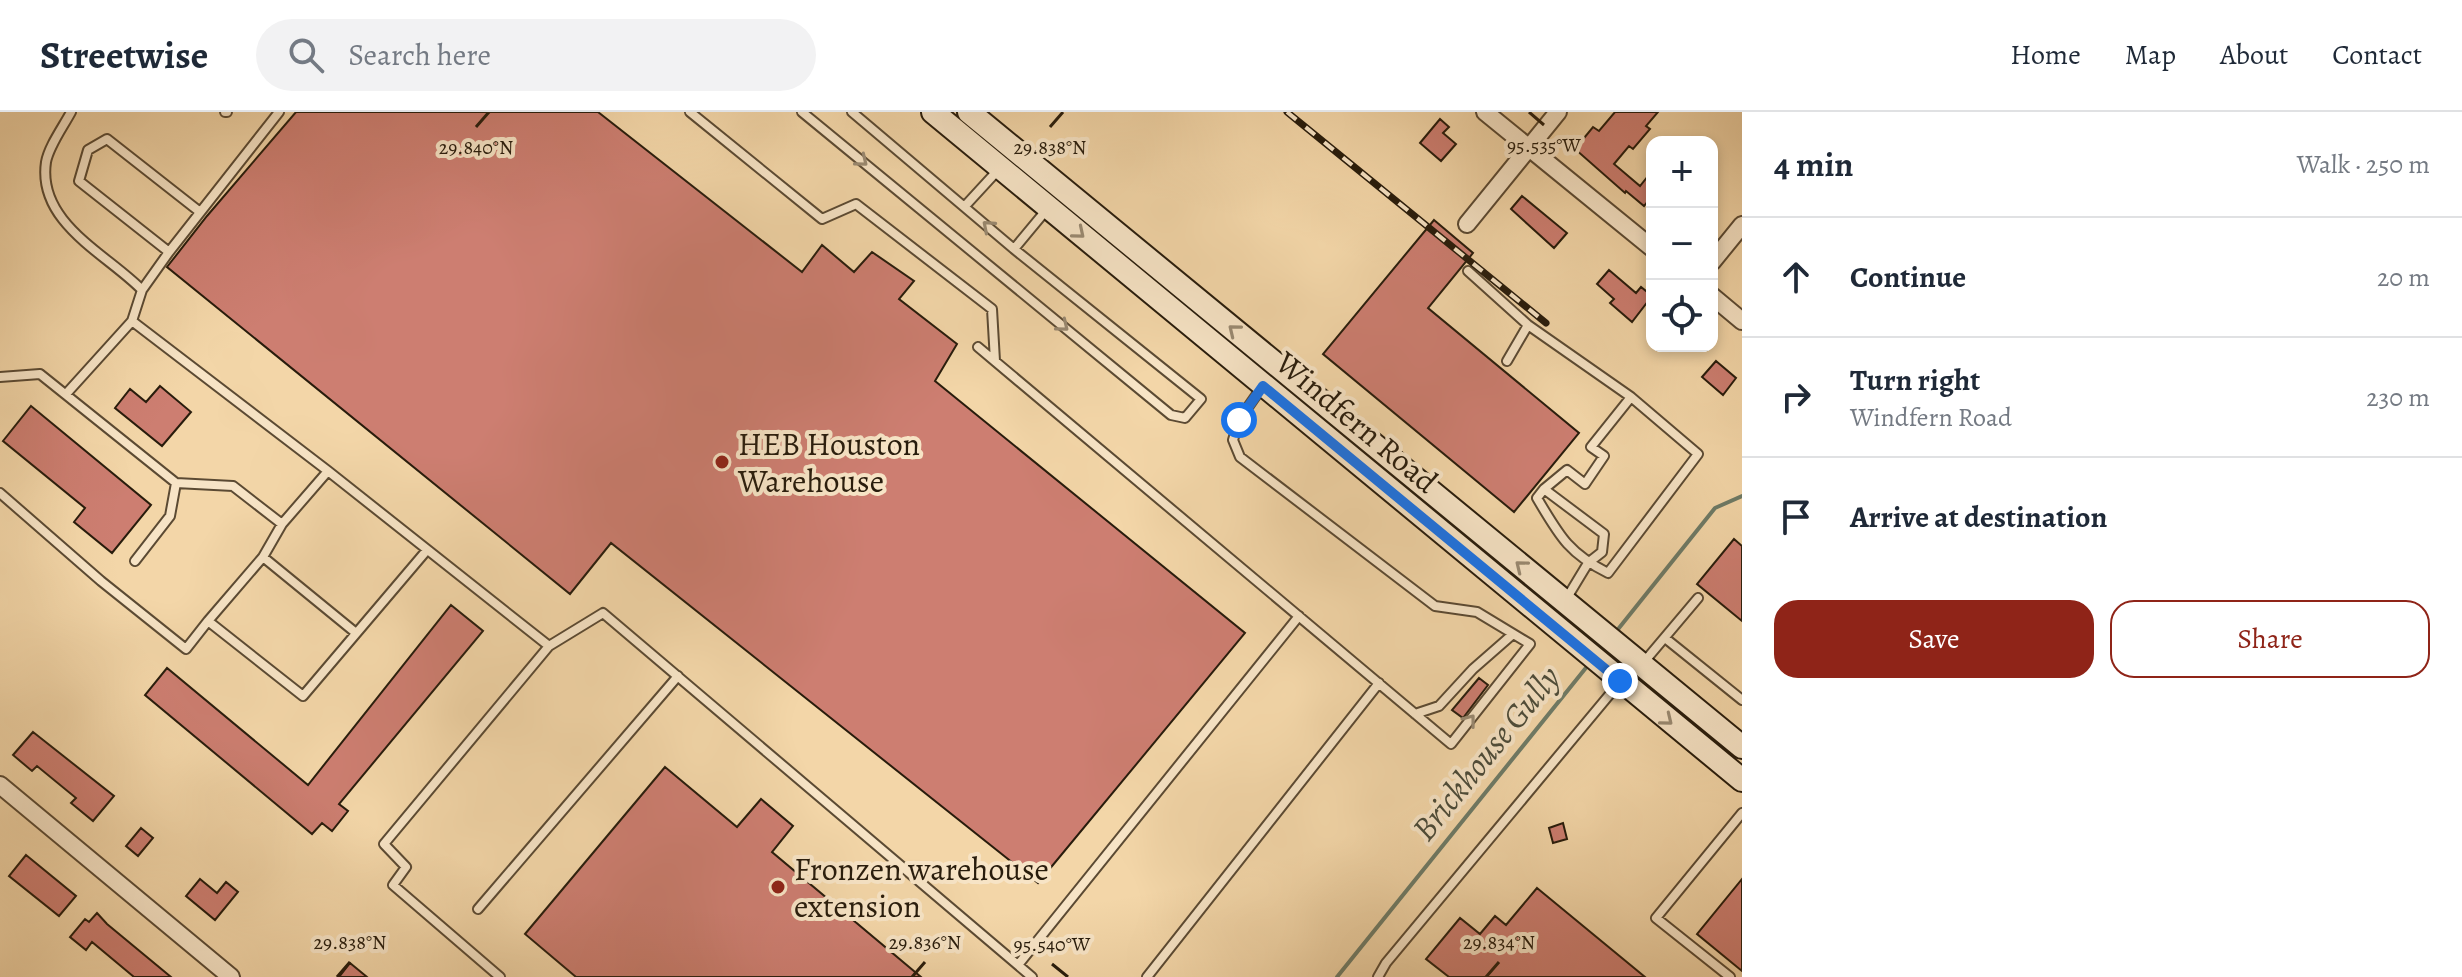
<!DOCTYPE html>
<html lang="en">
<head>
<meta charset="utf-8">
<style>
  :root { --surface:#fff; --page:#f2f2f3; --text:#1f2937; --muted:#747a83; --line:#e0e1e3; --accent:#8f2418 }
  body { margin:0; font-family:Alegreya,serif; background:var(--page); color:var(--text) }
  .controls { position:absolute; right:24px; top:24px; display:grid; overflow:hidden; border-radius:16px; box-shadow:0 4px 12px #0003 }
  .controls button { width:72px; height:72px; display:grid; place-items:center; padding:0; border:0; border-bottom:2px solid var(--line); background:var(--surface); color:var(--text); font:40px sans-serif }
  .stop { position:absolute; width:24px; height:24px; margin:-18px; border:6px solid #1a73e8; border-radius:50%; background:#fff }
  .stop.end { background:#1a73e8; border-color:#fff; box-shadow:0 2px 8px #0008 }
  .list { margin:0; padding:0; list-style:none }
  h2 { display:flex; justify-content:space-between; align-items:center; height:104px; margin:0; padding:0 32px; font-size:34px }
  h2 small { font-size:26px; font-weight:400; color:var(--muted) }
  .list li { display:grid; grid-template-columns:52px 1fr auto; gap:24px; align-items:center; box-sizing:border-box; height:120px; padding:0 32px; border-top:2px solid var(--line) }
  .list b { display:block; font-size:30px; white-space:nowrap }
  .list p { margin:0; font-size:26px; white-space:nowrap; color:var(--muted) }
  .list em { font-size:26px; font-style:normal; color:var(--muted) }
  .actions { display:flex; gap:16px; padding:24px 32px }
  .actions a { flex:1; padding:18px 0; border:2px solid var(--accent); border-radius:24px; text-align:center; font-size:28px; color:var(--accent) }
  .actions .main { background:var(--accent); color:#fff }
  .icon { flex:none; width:44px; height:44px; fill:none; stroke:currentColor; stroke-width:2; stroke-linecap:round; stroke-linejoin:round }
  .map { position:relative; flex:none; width:1742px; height:865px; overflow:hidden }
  header { display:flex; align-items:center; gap:48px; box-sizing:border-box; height:112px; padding:0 40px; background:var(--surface); border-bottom:2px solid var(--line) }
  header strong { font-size:38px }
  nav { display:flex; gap:44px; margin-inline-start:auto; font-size:28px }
  .search { width:560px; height:72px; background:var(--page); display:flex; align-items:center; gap:20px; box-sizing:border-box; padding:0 28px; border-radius:44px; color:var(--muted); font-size:30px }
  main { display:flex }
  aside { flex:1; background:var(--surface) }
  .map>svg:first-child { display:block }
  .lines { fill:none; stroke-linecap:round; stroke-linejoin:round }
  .stream { stroke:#6e7b67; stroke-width:4 }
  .building { fill:#cd7e71; stroke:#281c0c; stroke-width:2 }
  .lane-casing { stroke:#5b4a33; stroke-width:12 }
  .street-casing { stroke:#5b4a33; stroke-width:20 }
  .secondary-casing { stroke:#281c0c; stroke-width:26 }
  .lane { stroke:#f7e4c6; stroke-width:8 }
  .street { stroke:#f7e4c6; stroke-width:16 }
  .secondary { stroke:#f7e4c6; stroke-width:22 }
  .rail-casing { stroke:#281c0c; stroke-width:7 }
  .rail { stroke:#f7e4c6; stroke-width:4; stroke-dasharray:12; stroke-linecap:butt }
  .oneway { stroke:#9a8a72 }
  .route { stroke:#1a73e8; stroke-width:10 }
  .ticks { fill:none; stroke:#281c0c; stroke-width:3 }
  .poi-dot { fill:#8f2418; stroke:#f7e4c6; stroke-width:3 }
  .labels { text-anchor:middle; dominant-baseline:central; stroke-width:8; stroke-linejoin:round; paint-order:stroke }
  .street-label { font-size:32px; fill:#281c0c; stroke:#f7e4c6 }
  .poi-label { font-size:32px; fill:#281c0c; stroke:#f7e4c6; text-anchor:start }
  .water-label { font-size:34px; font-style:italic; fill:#4b4b39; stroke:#f7e4c6 }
  .ticks-label { font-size:20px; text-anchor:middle; fill:#281c0c; stroke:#f7e4c6; stroke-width:8; stroke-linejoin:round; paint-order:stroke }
</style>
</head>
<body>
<header>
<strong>Streetwise</strong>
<div class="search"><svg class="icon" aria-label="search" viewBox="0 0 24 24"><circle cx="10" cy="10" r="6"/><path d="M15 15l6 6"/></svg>Search here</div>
<nav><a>Home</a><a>Map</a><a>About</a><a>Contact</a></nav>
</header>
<main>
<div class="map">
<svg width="1742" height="865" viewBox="0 0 1742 865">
  <rect width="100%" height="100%" fill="#f3d6a8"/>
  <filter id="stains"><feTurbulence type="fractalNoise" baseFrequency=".0025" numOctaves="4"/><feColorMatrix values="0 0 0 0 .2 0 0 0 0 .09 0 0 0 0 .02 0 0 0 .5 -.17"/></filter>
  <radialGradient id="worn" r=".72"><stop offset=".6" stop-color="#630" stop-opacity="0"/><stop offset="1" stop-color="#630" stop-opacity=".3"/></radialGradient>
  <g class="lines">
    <path class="stream" d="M1615,521l100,-125 27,-12
      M1337,865l252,-313"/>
  </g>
  <path class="building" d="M296,0h302l204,160 20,-27 32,27 18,-20 42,29 -15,18 58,45 -22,37 310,252 -207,250 -427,-340 -41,51 -403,-327 40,-51z
    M1615,0h43l-12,14 4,3 -17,20 -4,-3 -15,18 26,22 12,-15v25l-8,10 -18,-15 -1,2 -50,-44 18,-22 6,4z
    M1440,7l9,8 -6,6 13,11 -15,17 -21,-18z
    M1522,84l45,37 -13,15 -43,-39z
    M1434,108l39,33 -45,55 151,125 -65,79 -191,-158z
    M1609,158l27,23 5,-6 11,9 -20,26 -22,-19 4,-4 -17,-15z
    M1716,249l20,17 -13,17 -21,-18z
    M160,274l31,26 -29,34 -47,-38 15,-19 16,13z
    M31,294l120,99 -39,48 -38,-31 11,-14 -82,-67z
    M1734,427l8,7v75l-45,-37z
    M451,493l32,26 -144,173 9,7 -16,20 -10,-8 -10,11 -167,-139 22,-27 141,117z
    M1479,566l9,7 -25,33 -11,-8z
    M33,620l81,64 -21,25 -22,-18 5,-5 -39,-32 -5,5 -19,-16z
    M665,655l72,60 24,-28 32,27 -21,26 149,125h-345l-51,-43z
    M1563,711l4,16 -14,4 -4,-15z
    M141,716l12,10 -15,18 -12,-10z
    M26,743l50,41 -17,20 -50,-40z
    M200,767l17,14 9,-11 12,10 -23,28 -29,-24z
    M1742,767v92l-45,-37z
    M1537,776l108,89h-196l-23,-18 34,-41 20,16 15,-18 11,9z
    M97,801l10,11 64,53h-37l-42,-35 -6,8 -16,-13 15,-18 4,3z
    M350,851l17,14h-28z"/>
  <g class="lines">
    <g class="lane-casing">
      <path id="lane" d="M71,0c-8,15 -22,34 -25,50 -9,61 61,92 96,128
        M225,0h2
        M690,0l132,107 34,-15 136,105 3,52
        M802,0l369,303 14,3 16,-19 -187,-150 -162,-137
        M965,94l34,-37
        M1014,137l34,-41
        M169,140l-90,-71 9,-31 19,-11 93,73
        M1468,159l60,54 103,72 67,57 -90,119c-40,-20 -49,-38 -71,-75l7,-9 23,-19 18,14 19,-28 -13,-9 40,-50
        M132,209l196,150 221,175 -165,198 22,23 -13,18 107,92
        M978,235l473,397 79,-100 -53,-32 -42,-6 -195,-149 -7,-17 6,-20 23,-33
        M1507,249l21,-36
        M0,265l40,-3 136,109 57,3 49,38
        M66,282l66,-73 10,-31 27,-38 110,-140
        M328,359l-46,53 -19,33 -55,64 95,75 124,-146
        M1544,377l60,45 -2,18 -14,11 -23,38
        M0,381l101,88 85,68 22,-28
        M263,445l93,76
        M135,449l35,-45 6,-33
        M1665,526l77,62
        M549,534l54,-33 429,364
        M1644,550l54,-64
        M1415,602l24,-8 34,-37 40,-35
        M478,797l200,-233
        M1018,853l281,-349
        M1147,865l232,-294
        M1378,865l8,-14 234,-281
        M1730,865l-74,-59 86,-105"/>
    </g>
    <g class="street-casing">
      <path id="street" d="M1485,0l167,136
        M1467,112l91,-112
        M1712,150l30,-37
        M1712,184l30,25
        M0,673l231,192"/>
    </g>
    <g class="secondary-casing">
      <path id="secondary" d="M933,0l809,668
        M969,0l773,635"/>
    </g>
    <use href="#lane" class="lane"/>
    <use href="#street" class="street"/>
    <use href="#secondary" class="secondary"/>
    <g class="rail-casing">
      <path id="rail" d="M1287,0l259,211"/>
    </g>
    <use href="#rail" class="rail"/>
  </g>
  <defs><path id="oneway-chevron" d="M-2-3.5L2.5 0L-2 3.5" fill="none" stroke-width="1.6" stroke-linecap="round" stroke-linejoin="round" transform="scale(2)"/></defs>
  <g class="oneway">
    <use href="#oneway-chevron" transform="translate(862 49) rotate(39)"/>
    <use href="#oneway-chevron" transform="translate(988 114) rotate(-139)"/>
    <use href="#oneway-chevron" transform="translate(1079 121) rotate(40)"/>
    <use href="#oneway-chevron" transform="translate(1063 214) rotate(39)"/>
    <use href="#oneway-chevron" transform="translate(1234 218) rotate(-141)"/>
    <use href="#oneway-chevron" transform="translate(1521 454) rotate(-141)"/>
    <use href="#oneway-chevron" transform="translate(1470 608) rotate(-52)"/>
    <use href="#oneway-chevron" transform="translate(1667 608) rotate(39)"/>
  </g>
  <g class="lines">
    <path class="route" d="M1239,308l24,-34 357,295"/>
  </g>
  <path class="ticks" d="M1529,0l15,13M476,15l13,-15M1050,15l13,-15M1052,852l16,13M337,865l13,-15M912,865l13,-15M1486,865l13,-15"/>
  <g class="poi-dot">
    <circle cx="722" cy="350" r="8"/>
    <circle cx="778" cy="775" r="8"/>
  </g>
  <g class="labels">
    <g class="street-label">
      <text transform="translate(1357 310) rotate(40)">Windfern Road</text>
    </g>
    <g class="poi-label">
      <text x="738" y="332">HEB Houston<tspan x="738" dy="37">Warehouse</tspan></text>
      <text x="794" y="757">Fronzen warehouse<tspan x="794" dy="37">extension</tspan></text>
    </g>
    <g class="water-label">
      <text transform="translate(1486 641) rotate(-51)">Brickhouse Gully</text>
    </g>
  </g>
  <g class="ticks-label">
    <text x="1544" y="40">95.535°W</text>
    <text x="476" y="42">29.840°N</text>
    <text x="1050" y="42">29.838°N</text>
    <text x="350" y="837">29.838°N</text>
    <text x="925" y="837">29.836°N</text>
    <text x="1499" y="837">29.834°N</text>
    <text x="1052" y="839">95.540°W</text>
  </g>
  <rect width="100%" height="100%" filter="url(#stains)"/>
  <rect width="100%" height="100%" fill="url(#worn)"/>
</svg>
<div class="controls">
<button>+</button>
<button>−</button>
<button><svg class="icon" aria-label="locate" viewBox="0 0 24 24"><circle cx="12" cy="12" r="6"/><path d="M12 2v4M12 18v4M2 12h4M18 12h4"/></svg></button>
</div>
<div class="stop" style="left:1239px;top:308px"></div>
<div class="stop end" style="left:1620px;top:569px"></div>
</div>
<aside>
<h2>4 min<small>Walk · 250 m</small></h2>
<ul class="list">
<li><svg class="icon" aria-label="ahead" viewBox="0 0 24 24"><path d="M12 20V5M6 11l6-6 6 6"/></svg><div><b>Continue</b></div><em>20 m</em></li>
<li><svg class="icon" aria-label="right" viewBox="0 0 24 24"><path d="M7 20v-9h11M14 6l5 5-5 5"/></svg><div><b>Turn right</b><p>Windfern Road</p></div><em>230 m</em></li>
<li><svg class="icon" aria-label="arrive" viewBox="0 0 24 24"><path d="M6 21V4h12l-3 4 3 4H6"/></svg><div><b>Arrive at destination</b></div></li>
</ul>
<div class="actions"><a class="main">Save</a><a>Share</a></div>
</aside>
</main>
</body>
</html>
